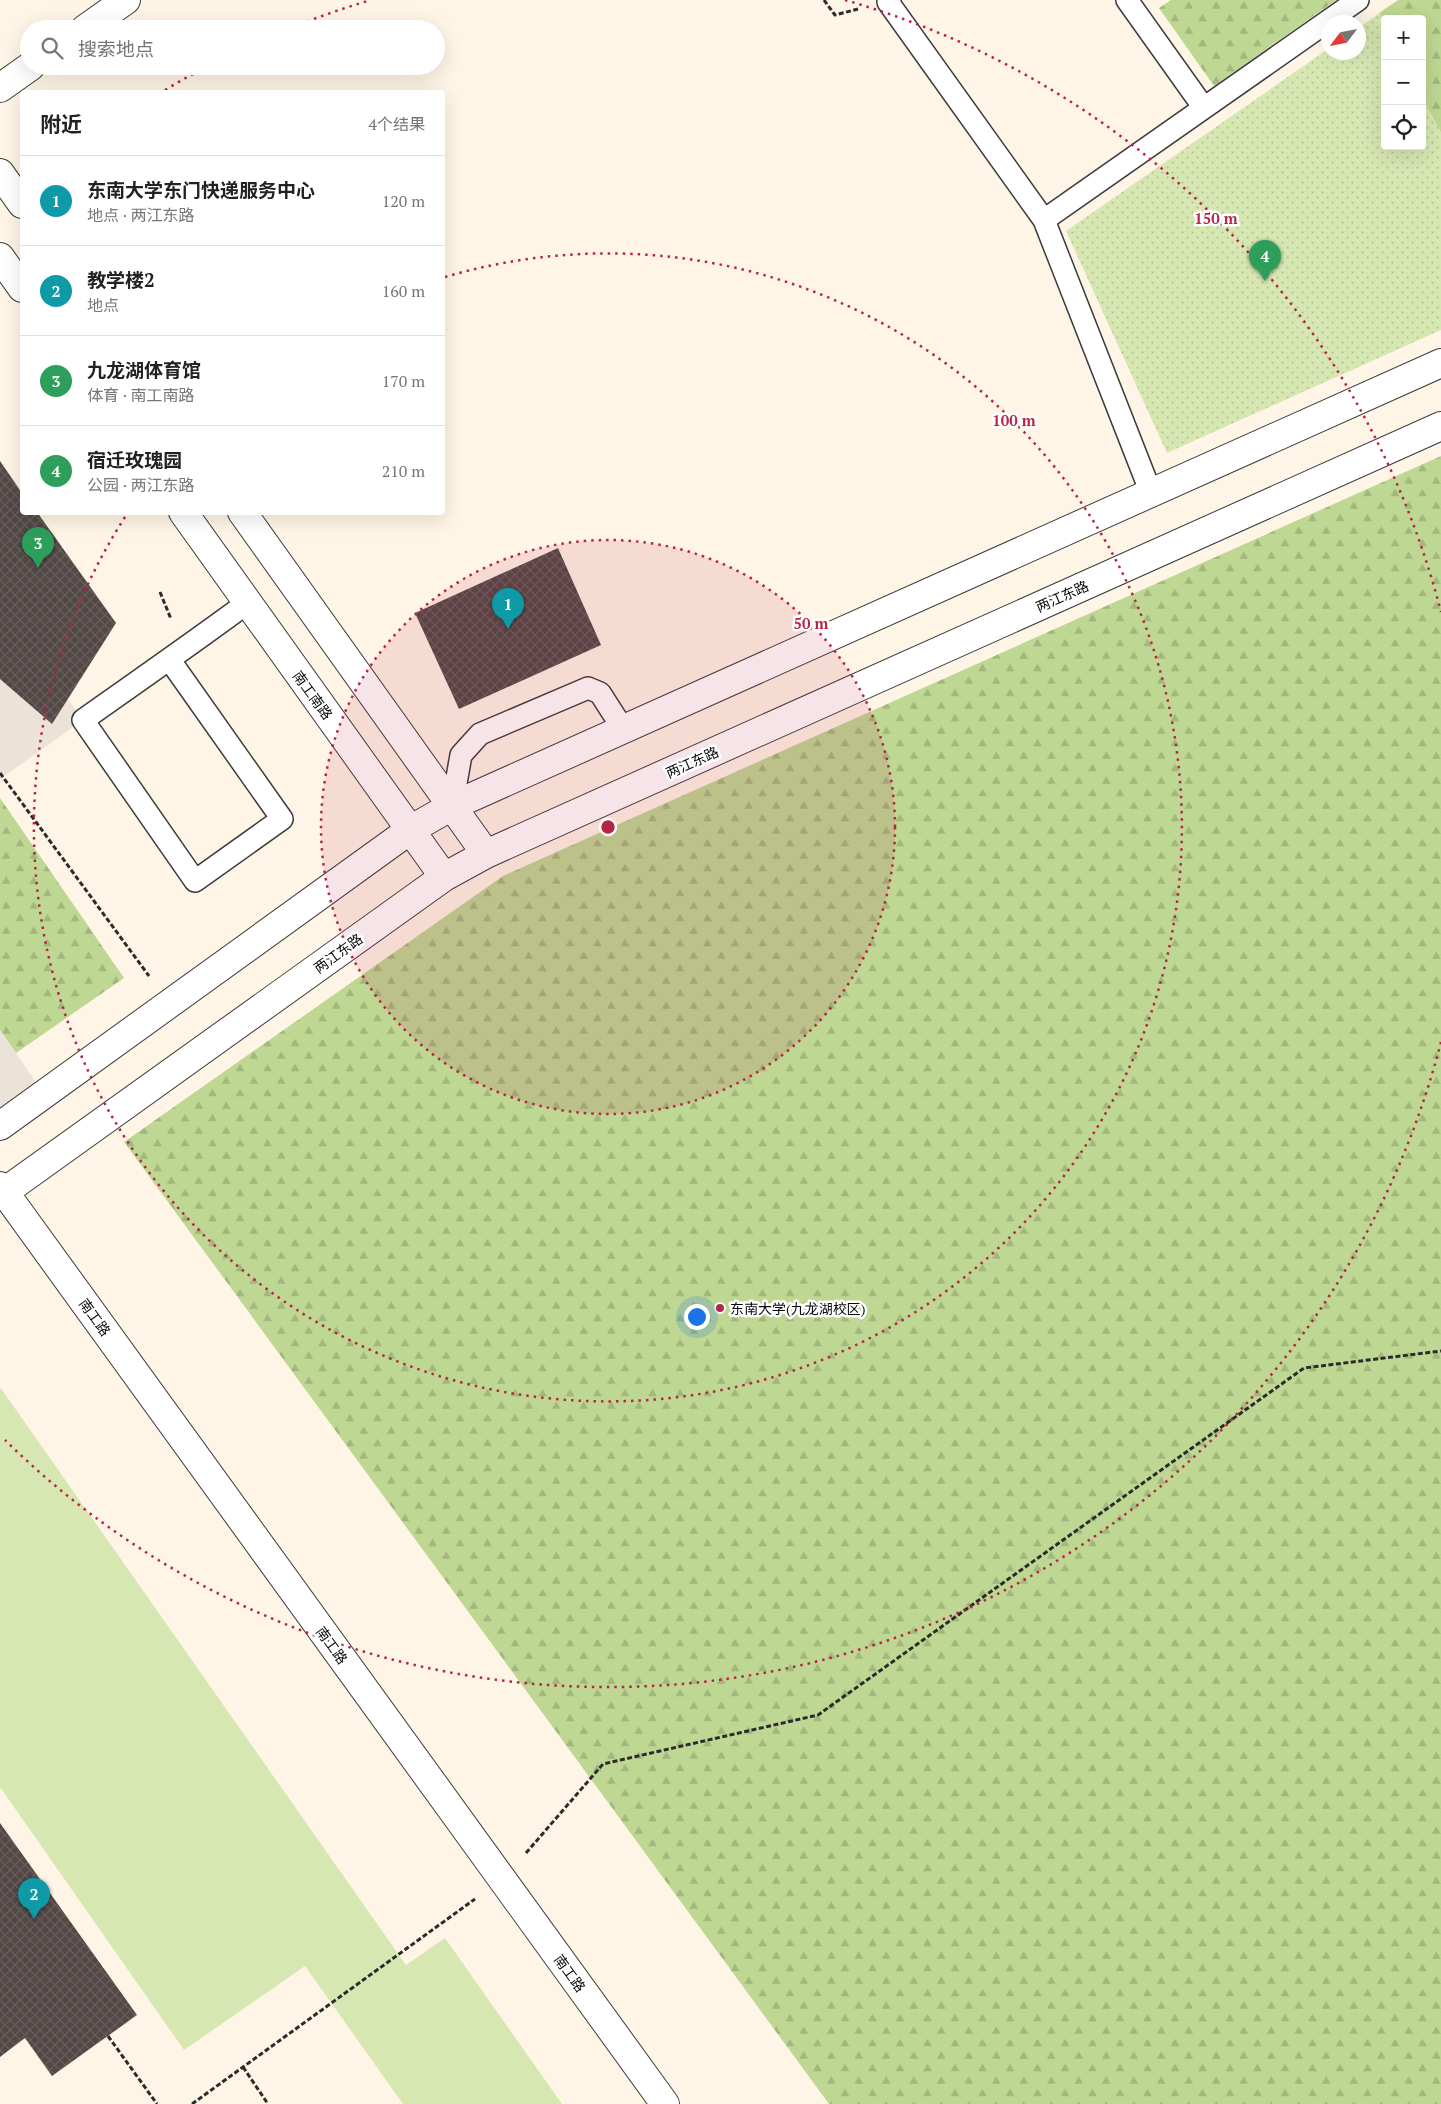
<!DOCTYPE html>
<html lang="zh">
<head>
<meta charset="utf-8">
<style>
  :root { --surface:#fff; --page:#f2f2f2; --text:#222; --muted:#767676; --line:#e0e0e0; --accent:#b45309 }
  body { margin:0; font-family:"PT Serif","Noto Sans SC",serif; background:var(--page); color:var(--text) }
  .controls { position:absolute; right:15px; top:15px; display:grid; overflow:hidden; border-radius:5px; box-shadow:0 5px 20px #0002 }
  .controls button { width:45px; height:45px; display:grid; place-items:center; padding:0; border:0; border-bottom:1px solid var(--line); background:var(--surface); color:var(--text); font:25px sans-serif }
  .compass { position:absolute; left:1321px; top:15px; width:45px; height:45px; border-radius:50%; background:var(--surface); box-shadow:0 5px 20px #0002; rotate:238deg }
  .you { position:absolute; left:696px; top:1316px; width:18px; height:18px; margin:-12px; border:4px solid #fff; border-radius:50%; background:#1a73e8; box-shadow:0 0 0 8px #1a73e833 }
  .badge { display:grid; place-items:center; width:32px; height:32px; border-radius:50%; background:var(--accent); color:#fff; font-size:16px; font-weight:700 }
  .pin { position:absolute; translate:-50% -41px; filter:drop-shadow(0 1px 2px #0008) }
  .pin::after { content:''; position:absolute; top:26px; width:18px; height:15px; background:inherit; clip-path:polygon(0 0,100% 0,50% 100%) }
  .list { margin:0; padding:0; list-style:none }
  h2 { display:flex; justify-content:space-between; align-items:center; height:65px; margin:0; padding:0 20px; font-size:21px }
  h2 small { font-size:16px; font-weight:400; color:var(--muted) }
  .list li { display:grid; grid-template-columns:32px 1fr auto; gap:15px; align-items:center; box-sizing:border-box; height:90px; padding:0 20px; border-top:1px solid var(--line) }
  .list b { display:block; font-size:19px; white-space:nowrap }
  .list p { margin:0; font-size:16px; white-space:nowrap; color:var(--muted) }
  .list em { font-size:16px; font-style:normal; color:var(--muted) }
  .icon { flex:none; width:28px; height:28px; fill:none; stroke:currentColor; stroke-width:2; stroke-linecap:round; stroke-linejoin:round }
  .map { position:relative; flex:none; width:1441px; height:2104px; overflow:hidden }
  .search { position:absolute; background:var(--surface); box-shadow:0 5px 20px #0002; left:20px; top:20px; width:425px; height:55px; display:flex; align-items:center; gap:12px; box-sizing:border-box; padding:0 18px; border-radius:28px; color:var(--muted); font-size:19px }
  .panel { position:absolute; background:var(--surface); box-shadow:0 5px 20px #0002; left:20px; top:90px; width:425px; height:425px; border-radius:5px }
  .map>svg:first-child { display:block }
  .grass { fill:#d7e7b2 }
  .forest { fill:url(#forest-firs) }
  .park { fill:url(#park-dots) }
  .plaza { fill:#ece3d8 }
  .building { fill:url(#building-cross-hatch) }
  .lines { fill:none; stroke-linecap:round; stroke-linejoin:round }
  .lane-casing { stroke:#3c3c3c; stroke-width:24 }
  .street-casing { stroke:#3c3c3c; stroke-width:30 }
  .path { stroke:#2b2b2b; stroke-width:3; stroke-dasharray:5 2.5; stroke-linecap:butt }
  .lane { stroke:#fff; stroke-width:21 }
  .street { stroke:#fff; stroke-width:28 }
  .ring { fill:none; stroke:#b62547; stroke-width:2.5; stroke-dasharray:2.5 5 }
  .poi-dot { fill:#b62547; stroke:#fff; stroke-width:2 }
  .labels { text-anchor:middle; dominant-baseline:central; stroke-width:5; stroke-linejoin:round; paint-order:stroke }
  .street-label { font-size:14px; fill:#090909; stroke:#fff }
  .poi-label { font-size:14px; fill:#090909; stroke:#fff; text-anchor:start }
  .centre { fill:#b62547; stroke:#fff; stroke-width:2.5 }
  .ring-label { font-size:15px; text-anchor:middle; font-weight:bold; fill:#b62547; stroke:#fff; stroke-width:5; stroke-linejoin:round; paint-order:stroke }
</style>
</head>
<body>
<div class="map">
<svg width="1441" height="2104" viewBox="0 0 1441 2104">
  <defs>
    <pattern id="forest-firs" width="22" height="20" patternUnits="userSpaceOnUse" patternTransform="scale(1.25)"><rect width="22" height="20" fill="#bed792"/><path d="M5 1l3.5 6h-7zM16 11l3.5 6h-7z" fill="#a2b77d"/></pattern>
    <pattern id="park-dots" width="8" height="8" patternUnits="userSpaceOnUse" patternTransform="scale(1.25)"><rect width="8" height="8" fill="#d7e7b2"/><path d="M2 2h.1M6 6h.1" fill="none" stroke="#b7c598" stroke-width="1.8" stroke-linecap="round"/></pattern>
    <pattern id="building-cross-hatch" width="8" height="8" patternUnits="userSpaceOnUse" patternTransform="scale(1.25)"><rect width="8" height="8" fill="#524846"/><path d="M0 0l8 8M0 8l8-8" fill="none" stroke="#665e5c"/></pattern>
  </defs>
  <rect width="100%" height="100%" fill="#fff5e6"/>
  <path class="grass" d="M0,1387l406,578 39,-27 117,166h-159l-98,-138 -121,84 -184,-263z"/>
  <path class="forest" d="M1171,0h165l-122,86 -55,-78z
    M1398,0h43v133l-19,-36v-78h-37v4l-6,-10z
    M1441,456v1648h-612l-705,-962 379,-266z
    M0,798l124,180 -108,75 -16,-23z"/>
  <path class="park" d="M1379,13l6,10v123h37v-49l19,36v197l-274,123 -101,-222 262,-182v3h30l1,-24z"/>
  <path class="plaza" d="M0,679l52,45 15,-26 16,22 -83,59z
    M0,1030l44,64 -44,32z"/>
  <path class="building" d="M0,461l22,32v19h15l79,111 -64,101 -52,-45z
    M558,548l43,97 -142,64 -44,-96z
    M0,1823l137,192 -85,61 -27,-38 -25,19z"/>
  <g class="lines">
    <g class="lane-casing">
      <path id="lane" d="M890,0l-2,2 156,218
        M1127,0l77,108
        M1151,493l-107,-273 314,-220
        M169,659l113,160 -87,62 -112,-161c55,-39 110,-77 164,-117
        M452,806l9,-51 19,-21 108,-46 12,5 23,36"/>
    </g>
    <g class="street-casing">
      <path id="street" d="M85,29l41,-29
        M0,88l31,-22
        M0,173l22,31
        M0,257l22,31
        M183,512l261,365
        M242,512l244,342
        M0,1126l410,-296 42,-24 989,-443
        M0,1186l665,918
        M0,1195l444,-318 42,-23 955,-428"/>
    </g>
    <path class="path" d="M824,0l11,15 23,-6
      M160,592l11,27
      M0,773l149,203
      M526,1853l77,-89 215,-49 486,-347 137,-17
      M108,2036l49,68
      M243,2067l25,37
      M192,2104l283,-205"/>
    <use href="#lane" class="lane"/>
    <use href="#street" class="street"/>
  </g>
  <circle cx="608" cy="827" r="287" fill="#b62547" fill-opacity=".12"/>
  <g class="ring">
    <circle cx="608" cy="827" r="287"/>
    <path d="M445 277A574 574 0 1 1 127 514"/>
    <path d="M1441 1042A860 860 0 0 1 5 1440M165 90A860 860 0 0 1 204 68M293 27A860 860 0 0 1 371 0M845 0A860 860 0 0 1 1441 612"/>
  </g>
  <circle class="poi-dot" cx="720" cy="1308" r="5"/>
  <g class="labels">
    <g class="street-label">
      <text transform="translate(1062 596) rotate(-24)">两江东路</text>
      <text transform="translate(313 695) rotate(54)">南工南路</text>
      <text transform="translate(692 762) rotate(-24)">两江东路</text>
      <text transform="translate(338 953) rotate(-36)">两江东路</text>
      <text transform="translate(95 1317) rotate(54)">南工路</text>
      <text transform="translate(332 1645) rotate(54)">南工路</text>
      <text transform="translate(570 1973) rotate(54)">南工路</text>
    </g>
    <g class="poi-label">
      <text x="730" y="1308">东南大学(九龙湖校区)</text>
    </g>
  </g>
  <circle cx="608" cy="827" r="8" class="centre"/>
  <g class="ring-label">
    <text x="1216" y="224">150 m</text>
    <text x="1014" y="426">100 m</text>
    <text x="811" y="629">50 m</text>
  </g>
</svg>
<div class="controls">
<button>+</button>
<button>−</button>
<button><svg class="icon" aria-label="locate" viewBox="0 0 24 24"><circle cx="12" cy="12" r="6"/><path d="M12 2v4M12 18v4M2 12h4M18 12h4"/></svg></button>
</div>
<svg class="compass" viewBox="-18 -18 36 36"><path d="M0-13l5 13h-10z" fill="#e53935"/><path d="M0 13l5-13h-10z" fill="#767676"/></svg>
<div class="you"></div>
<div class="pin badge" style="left:508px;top:629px;background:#0f9aa8">1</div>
<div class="pin badge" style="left:34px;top:1919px;background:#0f9aa8">2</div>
<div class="pin badge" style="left:38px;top:568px;background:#2e9e5b">3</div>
<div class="pin badge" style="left:1265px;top:281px;background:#2e9e5b">4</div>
<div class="search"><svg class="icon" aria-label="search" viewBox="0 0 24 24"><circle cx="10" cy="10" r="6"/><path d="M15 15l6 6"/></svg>搜索地点</div>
<section class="panel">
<h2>附近<small>4个结果</small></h2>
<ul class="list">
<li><span class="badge" style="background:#0f9aa8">1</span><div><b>东南大学东门快递服务中心</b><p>地点 · 两江东路</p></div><em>120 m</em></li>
<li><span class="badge" style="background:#0f9aa8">2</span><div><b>教学楼2</b><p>地点</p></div><em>160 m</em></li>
<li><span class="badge" style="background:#2e9e5b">3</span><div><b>九龙湖体育馆</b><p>体育 · 南工南路</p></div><em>170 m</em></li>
<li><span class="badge" style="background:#2e9e5b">4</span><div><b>宿迁玫瑰园</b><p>公园 · 两江东路</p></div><em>210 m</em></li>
</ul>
</section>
</div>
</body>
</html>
